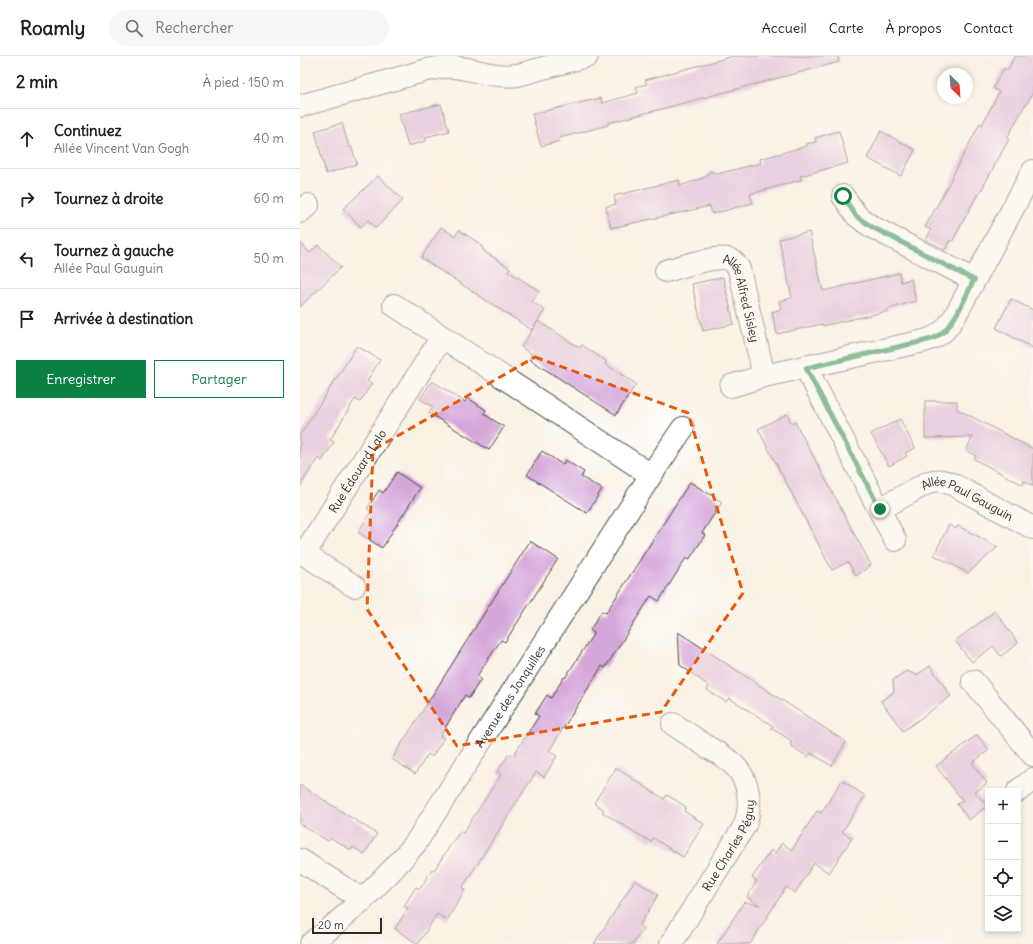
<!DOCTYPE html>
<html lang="fr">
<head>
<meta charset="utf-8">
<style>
  :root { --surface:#fff; --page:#f6f6f6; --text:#202124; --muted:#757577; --line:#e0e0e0; --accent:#0b8043 }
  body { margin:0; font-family:Delius,sans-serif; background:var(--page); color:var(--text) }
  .controls { position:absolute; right:12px; bottom:12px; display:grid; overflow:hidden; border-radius:0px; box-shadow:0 2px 6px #0003 }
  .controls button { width:36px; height:36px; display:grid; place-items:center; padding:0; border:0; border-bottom:1px solid var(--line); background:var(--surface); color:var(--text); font:20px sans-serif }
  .compass { position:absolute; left:637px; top:12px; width:36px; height:36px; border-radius:50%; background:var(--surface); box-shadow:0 2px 6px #0003; rotate:155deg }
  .scale { position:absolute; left:12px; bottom:10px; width:70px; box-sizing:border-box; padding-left:4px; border:2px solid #2b2b2b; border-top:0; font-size:11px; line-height:14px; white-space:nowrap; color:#2b2b2b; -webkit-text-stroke:3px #fff; paint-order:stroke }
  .stop { position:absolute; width:12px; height:12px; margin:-9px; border:3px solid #0b8043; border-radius:50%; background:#fff }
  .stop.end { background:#0b8043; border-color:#fff; box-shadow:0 1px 4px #0008 }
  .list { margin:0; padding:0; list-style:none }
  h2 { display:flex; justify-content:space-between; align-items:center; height:52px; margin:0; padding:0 16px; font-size:17px }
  h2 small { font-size:13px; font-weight:400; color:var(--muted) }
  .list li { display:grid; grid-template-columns:26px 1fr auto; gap:12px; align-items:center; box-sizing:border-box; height:60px; padding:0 16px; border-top:1px solid var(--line) }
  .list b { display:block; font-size:15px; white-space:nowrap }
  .list p { margin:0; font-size:13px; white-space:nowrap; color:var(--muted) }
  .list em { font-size:13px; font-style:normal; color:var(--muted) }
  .actions { display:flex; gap:8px; padding:12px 16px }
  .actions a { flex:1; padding:9px 0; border:1px solid var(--accent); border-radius:0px; text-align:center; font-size:14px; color:var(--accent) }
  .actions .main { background:var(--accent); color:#fff }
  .icon { flex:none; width:22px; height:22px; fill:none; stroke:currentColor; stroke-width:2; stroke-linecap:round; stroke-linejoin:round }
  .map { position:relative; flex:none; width:733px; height:888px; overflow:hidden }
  header { display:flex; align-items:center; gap:24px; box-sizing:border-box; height:56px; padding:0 20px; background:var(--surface); border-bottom:1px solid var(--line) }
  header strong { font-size:19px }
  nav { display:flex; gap:22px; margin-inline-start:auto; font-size:14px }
  .search { width:280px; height:36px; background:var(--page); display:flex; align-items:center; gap:10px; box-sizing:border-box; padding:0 14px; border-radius:22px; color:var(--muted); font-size:15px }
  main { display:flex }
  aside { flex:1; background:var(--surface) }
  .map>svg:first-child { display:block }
  .building { fill:#d5a6d9 }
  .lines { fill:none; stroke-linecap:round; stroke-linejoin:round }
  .minor-casing { stroke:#4a4947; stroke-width:24 }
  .minor { stroke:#fff; stroke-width:22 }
  .route { stroke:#0b8043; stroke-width:5 }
  .marked { fill:none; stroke:#e8590c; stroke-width:3; stroke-dasharray:8 5; stroke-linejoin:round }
  .labels { text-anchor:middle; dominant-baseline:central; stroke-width:3.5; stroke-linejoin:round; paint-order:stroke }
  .street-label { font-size:12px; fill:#2b2b2b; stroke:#fff }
</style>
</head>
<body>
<header>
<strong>Roamly</strong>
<div class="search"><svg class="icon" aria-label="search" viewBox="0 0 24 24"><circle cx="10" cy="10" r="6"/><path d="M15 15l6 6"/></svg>Rechercher</div>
<nav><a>Accueil</a><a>Carte</a><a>À propos</a><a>Contact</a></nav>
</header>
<main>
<aside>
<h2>2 min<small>À pied · 150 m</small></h2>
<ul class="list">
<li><svg class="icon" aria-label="ahead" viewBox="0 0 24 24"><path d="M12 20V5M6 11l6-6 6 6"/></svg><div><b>Continuez</b><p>Allée Vincent Van Gogh</p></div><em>40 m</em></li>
<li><svg class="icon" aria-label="right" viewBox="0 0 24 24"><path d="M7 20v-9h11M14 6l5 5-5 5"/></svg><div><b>Tournez à droite</b></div><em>60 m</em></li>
<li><svg class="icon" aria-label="left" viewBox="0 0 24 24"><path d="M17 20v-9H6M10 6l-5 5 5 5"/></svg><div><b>Tournez à gauche</b><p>Allée Paul Gauguin</p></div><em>50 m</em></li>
<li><svg class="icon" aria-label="arrive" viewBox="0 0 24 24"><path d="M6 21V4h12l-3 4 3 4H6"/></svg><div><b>Arrivée à destination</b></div></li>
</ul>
<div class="actions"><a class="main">Enregistrer</a><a>Partager</a></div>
</aside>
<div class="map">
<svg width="733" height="888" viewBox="0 0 733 888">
  <rect width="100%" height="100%" fill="#fff"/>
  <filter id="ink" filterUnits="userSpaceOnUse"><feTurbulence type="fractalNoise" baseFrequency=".025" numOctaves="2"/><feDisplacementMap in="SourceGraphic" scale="8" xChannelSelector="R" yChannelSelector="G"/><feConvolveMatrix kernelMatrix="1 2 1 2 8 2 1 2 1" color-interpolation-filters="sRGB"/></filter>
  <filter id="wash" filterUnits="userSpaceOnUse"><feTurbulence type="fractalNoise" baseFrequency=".012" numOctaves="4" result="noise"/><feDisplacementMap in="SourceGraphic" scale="16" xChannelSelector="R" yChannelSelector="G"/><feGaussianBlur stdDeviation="0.9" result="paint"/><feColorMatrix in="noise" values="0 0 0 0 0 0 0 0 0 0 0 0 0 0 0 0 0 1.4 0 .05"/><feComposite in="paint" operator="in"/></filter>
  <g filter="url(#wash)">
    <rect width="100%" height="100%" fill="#f9f1e3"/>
    <g id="blocks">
      <path class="building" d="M434,0h104l1,6 -231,61v2l-49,13 1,3 -19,5 -9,-32 69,-16 1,5 36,-10 -2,-6 11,-3 -2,-4z
        M715,0h18v36l-7,13h-1l-18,33 2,1 -31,57 -1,-1 -25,47 -2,-2 -5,10 -19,-10 5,-10 -6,-3 19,-34 36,-70 2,2 17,-33 -6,-4 11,-20 3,3z
        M141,48l8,27 -23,6v4l-18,5 -9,-32z
        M42,67l7,24 2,-1 6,18 -31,10 -11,-43z
        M539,75l9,32 -48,13 1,4 -51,14 3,9 -41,11 -2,-8 -99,22 -5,-21 10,-3 -2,-8 65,-16 1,6 26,-9 4,-6 7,3 44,-11 -1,-4 47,-13 -1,-2 10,-2 -1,-4z
        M581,75l34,19 -14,26 -34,-18z
        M78,120l25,24 -27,28 -8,-8 -7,7 -18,-18z
        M141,171l14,9 4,-6 21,14 5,8 25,16 -2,3 31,20 -7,11 13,8 -13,20 -111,-72z
        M509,176l14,59 76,-18 2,9 10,-3 5,22 -28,8v2l-44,10 -21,5 -1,-2 -45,10 -5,-22 9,-3 -2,-8 13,-3 -13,-59z
        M0,186l10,11 8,-8 23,22 -41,40z
        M423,221l11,47 -31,7 -11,-47z
        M711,243l22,11v38l-37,-20z
        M238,265l42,27 2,-3 13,9 11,7 -1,3 31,20 -20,31 -87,-56 3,-5 -11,-7z
        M57,290l23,14 -13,21 5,2 -12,19 -5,-3 -25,41 4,2 -12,19 -4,-3 -18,28v-51z
        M132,325l33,21 3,-4 18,12 -2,4 20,13 -15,23 -60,-37 4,-6 -13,-8z
        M625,345h32v8l76,40v37l-9,-5 -1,4 -49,-26 2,-3 -10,-6 7,-13 -48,1z
        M487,358l5,10 3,-2 76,143 -15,11 -8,-14 -16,8 -74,-141z
        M600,363l15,29 -10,5 2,3 -18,10 -18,-32z
        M242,395l21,14 2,-5 19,12 -3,5 21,12 -15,24 -60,-38z
        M97,416l23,16 -38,60 -24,-16 13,-20 -4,-3 12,-19 4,3z
        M390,426l32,20 -20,31 3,2 -16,25 -3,-2 -27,43 -8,-5 -46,72 -3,-2 -53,85 8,5 -13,21 -8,-5 -74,116 3,2 -18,30 -10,-6 -19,30 -23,-15 13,-21 -4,-2 12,-19 4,2 12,-20 2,1 26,-39 3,2 38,-58 -4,-3 12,-18 4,2 26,-40 -4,-2 12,-19 4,3 13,-21 1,1 29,-45 -4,-3 6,-10 6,-9 4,2z
        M649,469l7,4 2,-3 40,21 -30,26 -34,-18z
        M230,485l28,18 -53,83 -4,-2 -24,36 4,3 -12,19 -4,-3 -25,41 4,2 -12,19 -4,-3 -13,20 -23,-15z
        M695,555l23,32 -17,13 -8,-10 -21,16 -17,-21z
        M378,576l168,110 -14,24 -21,-13 -3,4 -18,-12 2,-4 -21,-13 2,-2 -44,-28 -3,4 -19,-12 2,-4 -29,-21z
        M630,610l21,30 -48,35 -22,-30 13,-9 -1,-12 13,-9 11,4z
        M677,679l12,15 -17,13 15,20 -12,9 12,14 -18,14 -12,-16 6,-3 -27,-35z
        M316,712l48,31 3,-4 10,6 9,6 -2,4 20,13 -21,33 -30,-19 -2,4 -49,-30 2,-2 -10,-7z
        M542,724l23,16 -23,36 10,6 -23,35 -15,-10 -19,30 -9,-6 -36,57h-33l27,-42 16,3 -13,-8 10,-16 -5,-3 19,-28 4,3 7,-10 10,7 25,-39 4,2z
        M0,729l77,49 -13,20 -11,-7 -2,3 -20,-12 -3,3 -28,-17z
        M335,824l23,15 -19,31 4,3 -10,15h-39z"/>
    </g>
  </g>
  <g filter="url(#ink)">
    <use href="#blocks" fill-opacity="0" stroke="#4a4947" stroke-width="1"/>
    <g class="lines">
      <g class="minor-casing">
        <g id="minor">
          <path d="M0,50l127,-36c9,-2 18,-4 28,-3 23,3 39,11 63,8l69,-19"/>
          <path d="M543,140l14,20 15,11 102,53"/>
          <path d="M0,156l8,-7"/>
          <path id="s1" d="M366,215c14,-4 54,-17 65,-11 4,2 6,6 8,9l25,107"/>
          <path d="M94,249l257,170"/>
          <path d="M506,312l89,172"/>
          <path d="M431,330l33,-10 160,-35c17,-5 22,-11 31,-25l78,-145"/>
          <path id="s2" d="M580,453l49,-27c10,-3 16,-1 25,3l79,43"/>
          <path id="s3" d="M54,530l-50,-32 138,-217"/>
          <path d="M673,625l60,74"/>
          <path d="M718,735l15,-12"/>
          <path d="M0,804l63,40"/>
          <path id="s4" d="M11,888c38,-30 73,-63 104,-100l236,-369 32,-47"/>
          <path id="s5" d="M371,888l74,-119c7,-20 5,-44 -11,-60 -7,-7 -16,-12 -25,-17 -12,-8 -24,-16 -36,-24"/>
        </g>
      </g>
      <use href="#minor" class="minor"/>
    </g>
  </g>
  <g class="lines" filter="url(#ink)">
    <path class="route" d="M543,140l13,20 16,11 102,53c-9,17 -21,49 -38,57 -3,2 -8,3 -12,4l-118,27 74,141"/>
  </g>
  <path d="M0 0H733V888H0ZM235,301l153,56 55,180 -82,119 -204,34 -90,-137 6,-159z" fill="#f9f1e3" fill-opacity=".55" fill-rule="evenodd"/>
  <path class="marked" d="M235,301l153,56 55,180 -82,119 -204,34 -90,-137 6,-159z"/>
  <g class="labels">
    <g class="street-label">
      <text stroke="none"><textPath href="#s1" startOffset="106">Allée Alfred Sisley</textPath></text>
      <text stroke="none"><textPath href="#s3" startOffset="158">Rue Édouard Lalo</textPath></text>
      <text stroke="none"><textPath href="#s2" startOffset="98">Allée Paul Gauguin</textPath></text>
      <text stroke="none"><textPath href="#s4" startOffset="320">Avenue des Jonquilles</textPath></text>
      <text stroke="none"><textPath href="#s5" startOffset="115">Rue Charles Péguy</textPath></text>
    </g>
  </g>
</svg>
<div class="controls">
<button>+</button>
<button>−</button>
<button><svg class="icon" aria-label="locate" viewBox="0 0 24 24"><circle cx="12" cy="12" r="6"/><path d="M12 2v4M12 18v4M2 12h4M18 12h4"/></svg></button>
<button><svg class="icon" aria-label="layers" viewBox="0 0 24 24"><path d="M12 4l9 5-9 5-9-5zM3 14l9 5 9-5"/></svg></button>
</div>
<svg class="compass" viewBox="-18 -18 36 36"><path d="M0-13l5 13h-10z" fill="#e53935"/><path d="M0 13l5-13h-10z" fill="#757577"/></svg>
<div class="scale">20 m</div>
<div class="stop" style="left:543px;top:140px"></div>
<div class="stop end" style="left:580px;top:453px"></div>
</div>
</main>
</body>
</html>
